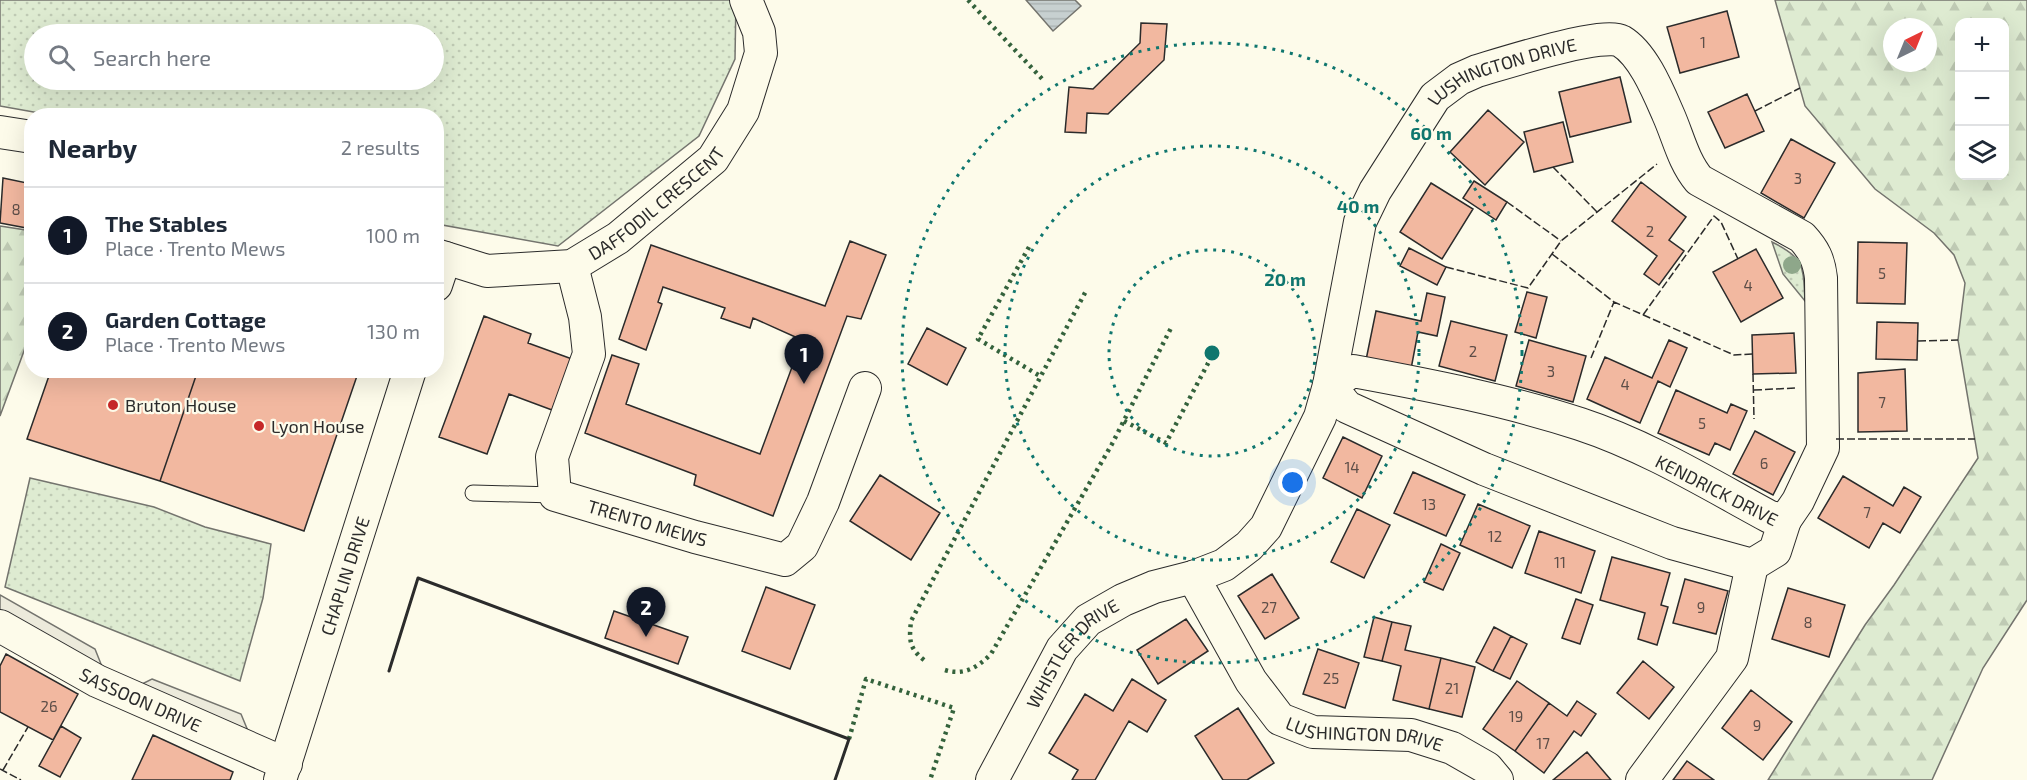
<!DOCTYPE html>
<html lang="en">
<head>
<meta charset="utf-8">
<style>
  :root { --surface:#fff; --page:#f2f2f3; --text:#1f2937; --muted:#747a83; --line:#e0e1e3; --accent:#111827 }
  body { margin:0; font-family:"Exo 2",sans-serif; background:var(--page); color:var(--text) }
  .controls { position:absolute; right:18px; top:18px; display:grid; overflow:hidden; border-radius:12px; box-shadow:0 6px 24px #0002 }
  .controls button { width:54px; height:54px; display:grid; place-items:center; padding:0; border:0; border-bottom:2px solid var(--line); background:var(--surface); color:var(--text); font:30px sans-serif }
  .compass { position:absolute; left:1883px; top:18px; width:54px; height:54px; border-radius:50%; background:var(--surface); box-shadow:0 6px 24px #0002; rotate:43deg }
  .you { position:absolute; left:1293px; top:483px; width:21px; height:21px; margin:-15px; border:4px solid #fff; border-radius:50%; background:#1a73e8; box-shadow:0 0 0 9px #1a73e833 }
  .badge { display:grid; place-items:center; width:39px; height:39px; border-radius:50%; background:var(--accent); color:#fff; font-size:20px; font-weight:700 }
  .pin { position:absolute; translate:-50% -50px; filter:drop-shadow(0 2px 3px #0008) }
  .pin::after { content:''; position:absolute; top:32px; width:21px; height:18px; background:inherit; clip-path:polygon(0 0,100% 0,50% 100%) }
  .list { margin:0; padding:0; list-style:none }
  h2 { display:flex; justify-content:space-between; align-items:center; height:78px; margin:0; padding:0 24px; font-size:26px }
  h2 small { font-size:20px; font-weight:400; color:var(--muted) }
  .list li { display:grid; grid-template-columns:39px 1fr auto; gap:18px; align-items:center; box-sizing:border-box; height:96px; padding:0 24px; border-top:2px solid var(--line) }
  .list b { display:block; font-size:22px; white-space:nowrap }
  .list p { margin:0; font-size:20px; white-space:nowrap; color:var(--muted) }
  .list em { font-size:20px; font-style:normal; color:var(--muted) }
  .icon { flex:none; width:33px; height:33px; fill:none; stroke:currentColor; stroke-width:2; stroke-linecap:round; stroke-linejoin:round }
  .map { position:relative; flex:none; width:2027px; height:780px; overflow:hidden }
  .search { position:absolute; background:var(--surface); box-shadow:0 6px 24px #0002; left:24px; top:24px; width:420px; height:66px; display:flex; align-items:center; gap:15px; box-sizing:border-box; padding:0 21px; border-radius:33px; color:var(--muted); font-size:22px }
  .panel { position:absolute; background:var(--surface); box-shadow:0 6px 24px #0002; left:24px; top:108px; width:420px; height:270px; border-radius:24px }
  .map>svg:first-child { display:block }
  .green { fill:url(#green-dots); stroke:#74746e; stroke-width:1.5; fill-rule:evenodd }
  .forest { fill:url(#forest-firs); stroke:#74746e; stroke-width:1.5; fill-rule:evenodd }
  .parking { fill:#eceadb; stroke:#74746e; stroke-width:1.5 }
  .water { fill:url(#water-rules); stroke:#74746e; stroke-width:1.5 }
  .building { fill:#f2b8a0; stroke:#2b2b2b; stroke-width:1.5 }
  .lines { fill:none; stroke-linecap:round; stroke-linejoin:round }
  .lane-casing { stroke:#2b2b2b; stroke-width:17 }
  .street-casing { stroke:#2b2b2b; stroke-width:34 }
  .lane { stroke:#fdfbea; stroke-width:15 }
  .street { stroke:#fdfbea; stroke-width:32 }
  .hedge { stroke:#34623c; stroke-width:4.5; stroke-dasharray:3 4.5; stroke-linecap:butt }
  .fence { stroke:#2b2b2b; stroke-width:1.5; stroke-dasharray:8 3; stroke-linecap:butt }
  .wall { stroke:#2b2b2b; stroke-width:3 }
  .tree { fill:#8ea78a }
  .ring { fill:none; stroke:#0f766e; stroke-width:3; stroke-dasharray:3 6 }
  .poi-dot { fill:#c62828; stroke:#fdfbea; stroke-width:2 }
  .labels { text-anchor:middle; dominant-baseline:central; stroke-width:4.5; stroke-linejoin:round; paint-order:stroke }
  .number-label { font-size:15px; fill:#5d4e48 }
  .street-label { font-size:18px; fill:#2b2b2b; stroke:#fdfbea }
  .poi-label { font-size:18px; fill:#2b2b2b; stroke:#fdfbea; text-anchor:start }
  .centre { fill:#0f766e; stroke:#fdfbea; stroke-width:3 }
  .ring-label { font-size:18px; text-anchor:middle; font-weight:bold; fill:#0f766e; stroke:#fdfbea; stroke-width:4.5; stroke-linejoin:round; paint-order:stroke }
</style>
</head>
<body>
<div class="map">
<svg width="2027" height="780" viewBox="0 0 2027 780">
  <defs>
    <pattern id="green-dots" width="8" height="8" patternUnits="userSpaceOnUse" patternTransform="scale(1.5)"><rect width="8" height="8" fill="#deebd1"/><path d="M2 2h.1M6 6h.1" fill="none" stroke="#bfcab4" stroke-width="1.8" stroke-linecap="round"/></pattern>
    <pattern id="forest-firs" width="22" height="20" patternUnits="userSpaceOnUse" patternTransform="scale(1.5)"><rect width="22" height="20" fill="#deebd1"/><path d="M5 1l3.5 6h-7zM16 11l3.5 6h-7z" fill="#bfcab4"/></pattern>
    <pattern id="water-rules" width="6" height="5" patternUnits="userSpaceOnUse" patternTransform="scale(1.5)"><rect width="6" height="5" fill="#c7d0d0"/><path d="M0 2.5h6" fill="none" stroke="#abb3b3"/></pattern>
  </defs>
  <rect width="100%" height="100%" fill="#fdfbea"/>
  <path class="green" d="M0,0h736l-1,59 -36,77 -141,110 -121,-22 -1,-108h-380l-56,-10zM34,34h400v46h-400z
    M1772,242c33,16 31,24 33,59l-22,-27z
    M30,478l124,29 51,20 66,17 -8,54 -23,83 -235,-94z"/>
  <path class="forest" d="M1775,0h252v600l-44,68 -51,112h-164l97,-155 29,-40 84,-127 -20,-118 7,-57 -11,-28 -20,-22 -59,-44 -70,-83zM1960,22h44v154h-44zM1892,27h36v36h-36z
    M0,226l32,5 -1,101 -31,84z"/>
  <path class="parking" d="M0,595l95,54 8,20 -103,-56z
    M152,679l89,35 7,17 -110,-45z"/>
  <path class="water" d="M1026,0h49l6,6 -28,25z"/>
  <path class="building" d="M1727,11l12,46 -59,16 -13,-46z
    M1141,23l26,1 -3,36 -56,54 -21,-1 -1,20 -21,-1 4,-45 24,2 47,-46z
    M1620,77l11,45 -61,15 -11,-45z
    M1747,94l17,37 -39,17 -17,-36z
    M1488,110l36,32 -39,43 -35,-33z
    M1563,122l10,40 -39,10 -10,-40z
    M1791,139l44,24 -31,55 -43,-25z
    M3,178l29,6v45l-32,-6z
    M1474,181l33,21 -11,18 -33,-22z
    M1641,182l45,35 -17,23 15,11 -25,34 -15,-11 13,-18 -45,-35z
    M1431,183l42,26 -31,50 -42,-27z
    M850,241l36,14 -25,64 -14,-3 -74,200 -79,-31 2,-10 -111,-42 27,-78 27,9 -13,40 134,50 42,-114 -49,-22 -3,10 -29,-10 4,-10 -62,-21 -5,15 4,2 -16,46 -27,-11 32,-94 174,61z
    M1858,242l49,1 -2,61 -48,-1z
    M1409,248l37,19 -9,18 -37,-19z
    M1756,249l27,49 -42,24 -28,-50z
    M1527,292l20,5 -11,41 -21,-6z
    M1427,293l18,4 -8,39 -19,-4 -7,37 -45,-9 10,-49 45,10z
    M484,316l47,18 -3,9 44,16 -20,51 -43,-16 -22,60 -48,-17z
    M1451,321l56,14 -12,46 -56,-15z
    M1877,322l41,1 -1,37 -41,-1z
    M927,328l39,20 -19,37 -39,-21z
    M1794,333l2,40 -43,1 -1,-39z
    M1529,340l57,16 -13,46 -57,-16z
    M1669,340l18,8 -17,39 -12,-6 -18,42 -53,-24 18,-42 47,21z
    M1905,369l2,62 -49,1v-59z
    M51,370h147l-38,111 -133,-42z
    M198,370h161l-55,161 -144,-50z
    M1676,390l51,23 4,-9 16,7 -17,39 -15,-7 -6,12 -51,-22z
    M1755,431l40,21 -22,43 -40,-21z
    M1343,437l39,19 -20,42 -39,-20z
    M1413,472l52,23 -19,41 -52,-23z
    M880,475l60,38 -29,47 -61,-39z
    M1843,476l50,30 11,-19 17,10 -21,36 -17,-10 -14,25 -51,-30z
    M1478,504l52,22 -18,42 -52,-23z
    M1357,509l33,16 -26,53 -33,-16z
    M1539,531l56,20 -14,42 -56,-20z
    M1441,544l19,9 -17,37 -19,-8z
    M1612,557l58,16 -9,32 7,2 -11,38 -19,-6 7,-26 -45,-13z
    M1272,574l27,44 -34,21 -27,-43z
    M1685,579l43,12 -12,43 -43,-11z
    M766,587l49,18 -25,64 -48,-18z
    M1788,588l57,17 -16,52 -57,-18z
    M1576,599l17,6 -13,39 -18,-6z
    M614,611l74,26 -10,27 -73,-26z
    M1374,617l18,5 -10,39 -18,-4z
    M1186,619l22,32 -50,33 -21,-34z
    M1392,622l19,4 -6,24 36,8 -12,51 -36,-9 8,-34 -19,-5z
    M1494,627l17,9 -18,35 -17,-9z
    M1511,636l16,8 -17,35 -17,-8z
    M1318,649l41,14 -14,45 -42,-14z
    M6,654l72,40 -25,46 -53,-28v-46z
    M1441,658l34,9 -13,50 -33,-8z
    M1643,661l31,26 -25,32 -32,-26z
    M1132,679l34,21 -19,32 -18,-11 -34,59h-23l6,-10 -29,-17 36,-59 28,17z
    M1517,681l32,22 -34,48 -32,-22z
    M1751,690l41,32 -29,38 -41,-32z
    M1577,701l19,13 -15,22 -7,-5 -30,42 -29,-22 34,-48 18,13z
    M1238,708l36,55 -27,17h-24l-28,-44z
    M61,726l20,12 -21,39 -21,-11z
    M153,735l80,37 -3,8h-98z
    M1587,752l24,28h-58z
    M1687,761l27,19h-41z"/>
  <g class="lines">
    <g class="lane-casing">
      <path id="lane" d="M473,493l82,2"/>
    </g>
    <g class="street-casing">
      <g id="street">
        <path d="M0,132l32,5"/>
        <path id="s1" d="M436,255l51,16 85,-5 46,-28 95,-79 30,-48 18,-58 -2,-21 -13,-32"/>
        <path id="s2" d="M572,266l13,51 4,37 -37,103 3,38 140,42 90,23 17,-14 21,-44 42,-114"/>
        <path d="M436,285l9,-27"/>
        <path d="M1353,371c76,14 153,29 227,53 67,22 129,60 190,93l15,3 -10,31 -23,14 -80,-22 -188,-74 -137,-62 -18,-22z"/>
        <path id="s3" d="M1193,577l58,104 29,38 33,13 98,3 41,13 35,20 10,12"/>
        <path id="s4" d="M0,626l97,55 189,83"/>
        <path id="s5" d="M280,780l130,-410"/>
        <path id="s6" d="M992,780l70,-131 26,-29 35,-20 31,-13 39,-10 31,-12 25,-19 17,-19 54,-110 9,-32 31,-163 15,-31 60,-94 24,-18 18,-8c24,-7 126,-40 144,-30 22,13 37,50 47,73 10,22 15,47 31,66l103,57c12,13 17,23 19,41l2,170 -25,53 -13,19"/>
        <path d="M1642,780l90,-122 20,-93"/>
      </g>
    </g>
    <use href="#lane" class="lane"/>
    <use href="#street" class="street"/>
    <path class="hedge" d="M968,0l77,82
      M1029,247l-51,92 62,37
      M1124,421l42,22 48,-91
      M924,660c-15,-12 -15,-20 -13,-39l176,-332
      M945,670c19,6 33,-3 46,-16l121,-210 60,-118
      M849,739l17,-60 88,29 -24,72"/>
    <path class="fence" d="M1755,111l45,-23
      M1553,167l44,45
      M1507,202l54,39
      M1552,254l62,48 120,53 18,-1
      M1446,267l82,21 33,-47 96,-77
      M1643,315l71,-99 7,6 17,37
      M1918,341l40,-1
      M1591,358l23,-56
      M1753,374l1,45
      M1754,390l43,-2
      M1836,439h139
      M0,769l21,11
      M3,770l25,-43"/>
    <path class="wall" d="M389,671l29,-93 431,161 -14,41"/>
  </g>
  <circle class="tree" cx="1792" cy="265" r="9"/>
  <g class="ring">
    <circle cx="1212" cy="353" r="103"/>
    <circle cx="1212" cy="353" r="207"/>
    <circle cx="1212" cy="353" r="310"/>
  </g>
  <g class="poi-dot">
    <circle cx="113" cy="405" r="6"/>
    <circle cx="259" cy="426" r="6"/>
  </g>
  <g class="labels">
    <g class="number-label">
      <text x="1703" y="42">1</text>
      <text x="1798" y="178">3</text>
      <text x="16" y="209">8</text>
      <text x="1650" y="231">2</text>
      <text x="1882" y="273">5</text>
      <text x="1748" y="285">4</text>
      <text x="1473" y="351">2</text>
      <text x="1551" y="371">3</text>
      <text x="1625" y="384">4</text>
      <text x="1882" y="402">7</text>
      <text x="1702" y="423">5</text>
      <text x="1764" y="463">6</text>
      <text x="1352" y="467">14</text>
      <text x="1429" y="504">13</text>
      <text x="1867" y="512">7</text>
      <text x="1495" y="536">12</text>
      <text x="1560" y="562">11</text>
      <text x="1269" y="607">27</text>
      <text x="1701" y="607">9</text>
      <text x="1808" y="622">8</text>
      <text x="1331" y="678">25</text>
      <text x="1452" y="688">21</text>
      <text x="49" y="706">26</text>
      <text x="1516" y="716">19</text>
      <text x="1757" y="725">9</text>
      <text x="1543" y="743">17</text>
    </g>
    <g class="street-label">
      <text stroke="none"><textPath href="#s6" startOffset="932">LUSHINGTON DRIVE</textPath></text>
      <text stroke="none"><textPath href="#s1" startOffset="244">DAFFODIL CRESCENT</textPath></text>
      <text transform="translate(1717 490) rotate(27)">KENDRICK DRIVE</text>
      <text stroke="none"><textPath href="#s2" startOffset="334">TRENTO MEWS</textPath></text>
      <text stroke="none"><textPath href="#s5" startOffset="214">CHAPLIN DRIVE</textPath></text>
      <text stroke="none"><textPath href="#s6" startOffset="152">WHISTLER DRIVE</textPath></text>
      <text stroke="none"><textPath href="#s4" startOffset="159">SASSOON DRIVE</textPath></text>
      <text stroke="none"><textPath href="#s3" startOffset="254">LUSHINGTON DRIVE</textPath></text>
    </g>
    <g class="poi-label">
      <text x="125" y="405">Bruton House</text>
      <text x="271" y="426">Lyon House</text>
    </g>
  </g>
  <circle cx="1212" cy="353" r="9" class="centre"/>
  <g class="ring-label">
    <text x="1431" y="140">60 m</text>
    <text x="1358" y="213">40 m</text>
    <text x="1285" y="286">20 m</text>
  </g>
</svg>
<div class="controls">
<button>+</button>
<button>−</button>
<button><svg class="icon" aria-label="layers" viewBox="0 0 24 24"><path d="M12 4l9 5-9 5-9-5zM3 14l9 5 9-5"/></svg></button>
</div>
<svg class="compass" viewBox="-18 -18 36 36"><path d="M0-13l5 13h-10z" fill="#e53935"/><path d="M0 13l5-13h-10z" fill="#747a83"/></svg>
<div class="you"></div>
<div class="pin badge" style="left:804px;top:384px">1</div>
<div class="pin badge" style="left:646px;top:637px">2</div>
<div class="search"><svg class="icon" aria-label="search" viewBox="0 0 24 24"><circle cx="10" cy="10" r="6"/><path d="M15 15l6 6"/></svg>Search here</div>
<section class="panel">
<h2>Nearby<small>2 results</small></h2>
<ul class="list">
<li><span class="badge">1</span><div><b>The Stables</b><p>Place · Trento Mews</p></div><em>100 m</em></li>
<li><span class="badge">2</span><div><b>Garden Cottage</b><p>Place · Trento Mews</p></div><em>130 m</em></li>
</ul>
</section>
</div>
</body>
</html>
